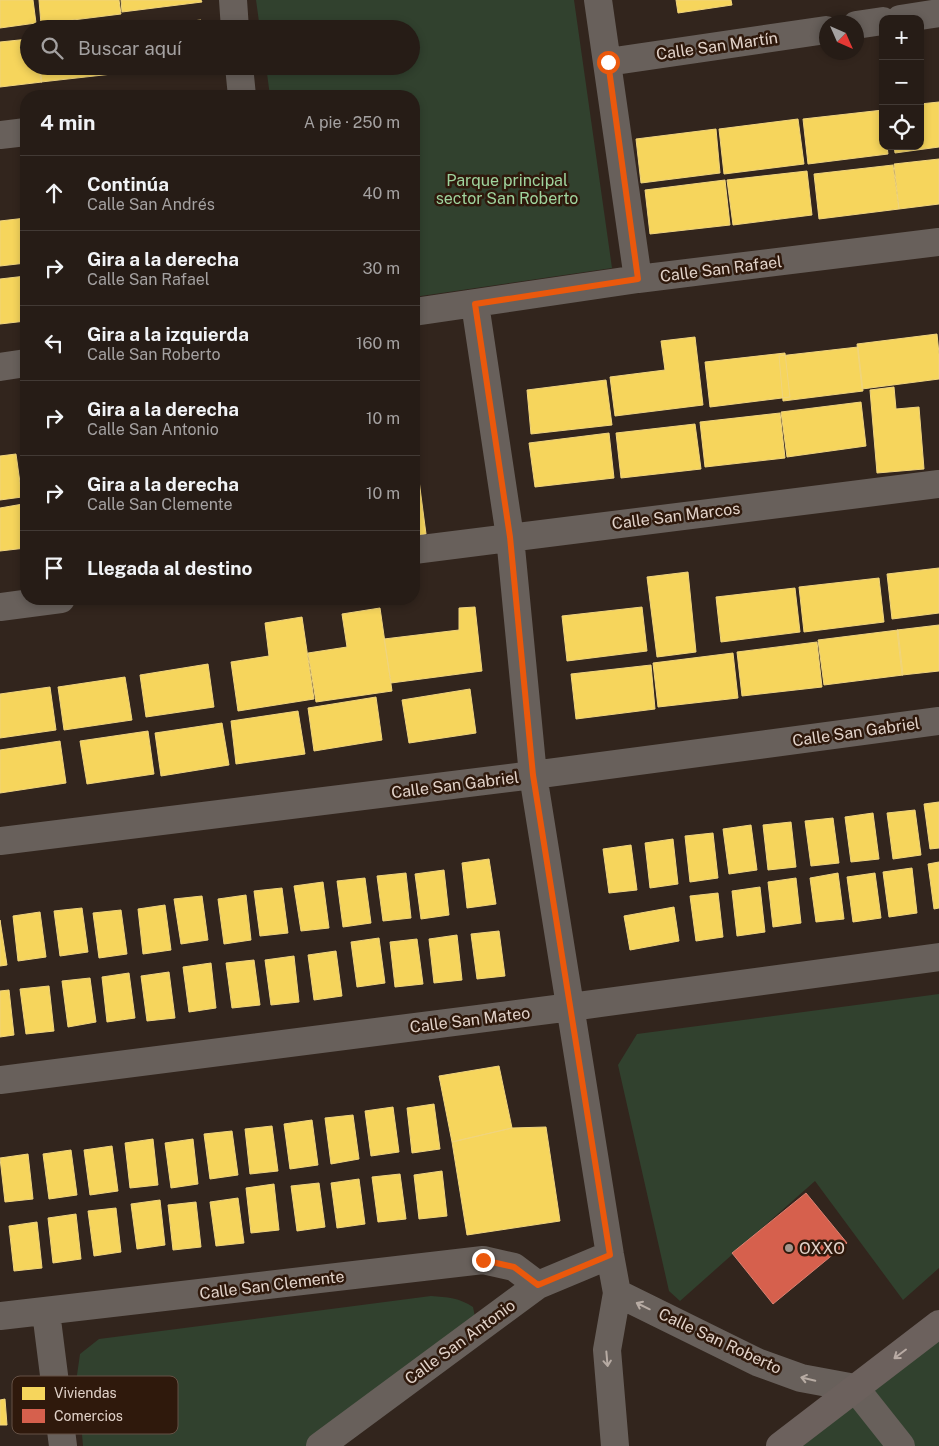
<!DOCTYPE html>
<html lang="es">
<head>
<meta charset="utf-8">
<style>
  :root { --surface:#261c16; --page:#322923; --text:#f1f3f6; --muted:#a4a1a1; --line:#423a35 }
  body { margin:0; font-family:"Public Sans",sans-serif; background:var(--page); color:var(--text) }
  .controls { position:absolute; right:15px; top:15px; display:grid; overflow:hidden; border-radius:10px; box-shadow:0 2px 8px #0003 }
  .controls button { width:45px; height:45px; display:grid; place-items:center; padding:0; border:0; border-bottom:1px solid var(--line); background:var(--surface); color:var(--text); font:25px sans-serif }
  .compass { position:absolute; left:819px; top:15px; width:45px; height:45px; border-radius:50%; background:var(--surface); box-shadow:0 2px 8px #0003; rotate:135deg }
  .stop { position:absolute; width:15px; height:15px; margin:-11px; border:4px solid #ea580c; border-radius:50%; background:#fff }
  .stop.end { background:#ea580c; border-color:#fff; box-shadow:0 1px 5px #0008 }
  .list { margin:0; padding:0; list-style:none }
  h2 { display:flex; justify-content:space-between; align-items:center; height:65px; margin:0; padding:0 20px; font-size:21px }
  h2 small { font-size:16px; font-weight:400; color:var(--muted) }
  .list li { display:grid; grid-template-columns:32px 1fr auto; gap:15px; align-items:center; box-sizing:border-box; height:75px; padding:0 20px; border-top:1px solid var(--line) }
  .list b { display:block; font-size:19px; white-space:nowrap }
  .list p { margin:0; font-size:16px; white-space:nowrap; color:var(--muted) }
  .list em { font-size:16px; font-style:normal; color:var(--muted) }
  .icon { flex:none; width:28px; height:28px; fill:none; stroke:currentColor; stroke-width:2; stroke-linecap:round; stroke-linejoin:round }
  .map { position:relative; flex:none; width:939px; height:1446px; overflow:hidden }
  .search { position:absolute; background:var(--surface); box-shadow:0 2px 8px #0003; left:20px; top:20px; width:400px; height:55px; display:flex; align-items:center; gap:12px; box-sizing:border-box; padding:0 18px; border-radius:28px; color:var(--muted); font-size:19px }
  .panel { position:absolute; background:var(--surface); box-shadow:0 2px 8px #0003; left:20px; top:90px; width:400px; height:515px; border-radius:20px }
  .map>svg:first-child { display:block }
  .green { fill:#31412e }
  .homes { fill:#f6d55c; stroke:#f0d47d }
  .shops { fill:#d6604d; stroke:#da8272 }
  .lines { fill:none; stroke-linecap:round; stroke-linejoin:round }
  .street { stroke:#68605b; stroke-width:28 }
  .secondary { stroke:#6c615d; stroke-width:28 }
  .oneway { stroke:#b7aba3 }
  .oneway2 { stroke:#b9aba4 }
  .route { stroke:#ea580c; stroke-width:6 }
  .poi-dot { fill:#a4968d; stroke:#2f190c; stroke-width:2 }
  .labels { text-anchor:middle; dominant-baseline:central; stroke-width:5; stroke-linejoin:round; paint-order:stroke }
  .street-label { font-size:16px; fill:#e2d3ca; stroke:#2f190c }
  .park-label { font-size:16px; fill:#9fd49e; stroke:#2f190c }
  .poi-label { font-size:16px; fill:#e2d3ca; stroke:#2f190c; text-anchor:start }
  .key { fill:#2f190c; stroke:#655145; stroke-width:1 }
  .key-label { font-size:14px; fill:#e2d3ca }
</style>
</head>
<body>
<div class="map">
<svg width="939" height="1446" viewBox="0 0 939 1446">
  <rect width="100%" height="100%" fill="#32251d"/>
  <path class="green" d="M256,0h318l38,268 -198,29v-201h-144l-4,-30h145v-37h-151z
    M939,994v274l-36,32 -88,-119 -135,120 -11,-10 -51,-226 19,-31z
    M431,1296c16,1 29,2 42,11l2,10 -7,7 -162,122h-223l-6,-71 3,-21 19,-15z
    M939,1324v122h-159z"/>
  <path class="homes" d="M0,0h33l3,23 -36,5z
    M39,0h80l2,14 -80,10z
    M121,0h80l1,2 -80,10z
    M676,0h55l1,5 -54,8z
    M201,20l1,9h-79z
    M29,39v27h11l2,16 -42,5v-45z
    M39,66h81l1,7 -80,9z
    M125,66h60l-59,8z
    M939,102v45l-44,6 -1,-7h26v-42z
    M883,110v36h4l1,8 -80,10 -5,-45z
    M798,119l6,45 -80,10 -5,-45z
    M716,129l4,44 -79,10 -5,-44z
    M939,159v45l-40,5 -5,-45z
    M893,165l6,44 -80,10 -5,-45z
    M807,171l5,44 -79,10 -6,-45z
    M725,180l5,45 -80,9 -5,-44z
    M26,218v45l-26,3v-45z
    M26,276v45l-26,3v-45z
    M937,334l2,20v25l-77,10 -5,-45z
    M695,337l8,68 -88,11 -5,-39 55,-7 -4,-29z
    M858,347l5,44 -80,10 -4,-45z
    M785,353l5,44 -80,10 -5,-45z
    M606,380l6,45 -81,9 -4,-44z
    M894,387l2,22 23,-2 5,62 -47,4 -7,-83z
    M861,402l5,44 -79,11 -6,-45z
    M780,413l5,45 -80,9 -5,-45z
    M695,424l6,45 -80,9 -5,-45z
    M609,433l5,45 -79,9 -6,-44z
    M414,442l12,92 -12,2z
    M16,454l6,43 -22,3v-44z
    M23,504l3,24v20l-26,3v-43z
    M939,568v45l-47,6 -5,-45z
    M688,572l8,80 -39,5 -10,-80z
    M879,578l5,44 -80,10 -5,-45z
    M795,588l5,44 -79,10 -5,-45z
    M475,607l7,64 -91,12 -7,-44 75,-9v-22z
    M642,607l5,44 -80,10 -5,-45z
    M380,608l12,83 -76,11 -8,-49 39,-6 -5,-33z
    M302,617l12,82 -76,12 -7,-49 38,-6 -4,-33z
    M939,625v46l-37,4 -5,-45z
    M898,630l5,45 -79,10 -6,-45z
    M817,642l5,45 -80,9 -5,-44z
    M733,653l5,45 -80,9 -5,-44z
    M208,664l6,43 -68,10 -6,-42z
    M651,665l4,44 -79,10 -5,-45z
    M125,677l7,43 -68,10 -6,-43z
    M50,687l6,43 -56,8v-44z
    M470,689l6,44 -67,10 -7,-43z
    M376,697l6,43 -68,11 -6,-43z
    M298,711l7,43 -69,10 -5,-43z
    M222,723l7,42 -68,11 -6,-43z
    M148,731l6,43 -67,10 -7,-43z
    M60,741l6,42 -66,10v-43z
    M939,802v46l-9,1 -6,-45z
    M915,810l6,45 -28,4 -6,-46z
    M873,813l6,46 -28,3 -6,-45z
    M833,818l6,45 -28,3 -6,-45z
    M791,822l5,45 -28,3 -5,-45z
    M751,825l6,45 -28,4 -6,-45z
    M713,833l5,45 -28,4 -5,-46z
    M673,839l5,45 -28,4 -5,-45z
    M631,845l6,45 -28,3 -6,-44z
    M489,859l7,45 -29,4 -5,-45z
    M939,862v46l-5,1 -6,-45z
    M912,868l5,45 -28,4 -6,-45z
    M444,870l5,45 -28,4 -6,-45z
    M406,873l5,45 -28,3 -6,-45z
    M838,873l6,46 -28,3 -6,-44z
    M875,873l6,45 -28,4 -6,-45z
    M365,878l6,45 -28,4 -6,-46z
    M796,878l5,45 -28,4 -5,-45z
    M323,882l6,46 -28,3 -7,-45z
    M760,887l5,45 -28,4 -5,-45z
    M282,888l6,45 -28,3 -6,-45z
    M718,893l5,44 -27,4 -6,-45z
    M246,895l5,45 -27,4 -6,-45z
    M202,896l6,44 -27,4 -7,-45z
    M165,905l6,45 -28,4 -5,-45z
    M674,907l5,34 -49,9 -6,-34z
    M82,908l6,44 -28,4 -6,-45z
    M121,910l6,44 -28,4 -6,-45z
    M40,912l6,45 -28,4 -5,-45z
    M0,920l7,45 -7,1z
    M499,931l6,45 -28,3 -6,-45z
    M457,935l5,45 -28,3 -5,-44z
    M379,938l6,45 -28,4 -6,-45z
    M417,939l6,45 -28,3 -5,-45z
    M336,951l6,45 -28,4 -6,-45z
    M294,956l5,46 -28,3 -6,-45z
    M254,960l6,45 -28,3 -6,-45z
    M211,963l5,45 -27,4 -6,-45z
    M169,972l6,46 -28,3 -6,-45z
    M129,973l6,45 -28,4 -5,-45z
    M90,978l6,44 -28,5 -6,-46z
    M49,986l5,45 -28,3 -6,-45z
    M9,990l5,45 -14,2v-46z
    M499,1066l13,62 -60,14 -13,-66z
    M434,1104l6,45 -28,4 -5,-45z
    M393,1107l6,45 -28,4 -6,-45z
    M353,1115l6,44 -28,5 -6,-46z
    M312,1120l6,45 -28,4 -6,-45z
    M272,1126l6,45 -28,3 -5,-45z
    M546,1127l14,94 -93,14 -15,-93 60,-14z
    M232,1131l6,44 -28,4 -6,-45z
    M153,1139l5,46 -28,3 -5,-45z
    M193,1139l5,45 -27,4 -6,-45z
    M112,1146l6,45 -28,4 -6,-45z
    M71,1150l6,45 -28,4 -6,-45z
    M28,1154l5,45 -28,3 -5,-44z
    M442,1171l5,45 -28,3 -5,-44z
    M400,1174l6,45 -28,3 -6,-45z
    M359,1179l6,45 -28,4 -6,-45z
    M319,1183l6,44 -28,4 -6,-45z
    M274,1184l5,46 -28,3 -5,-45z
    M238,1198l6,45 -28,3 -6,-44z
    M160,1200l5,45 -28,4 -6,-45z
    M196,1202l5,45 -28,3 -5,-45z
    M116,1208l5,44 -27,4 -6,-45z
    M76,1214l5,45 -28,4 -5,-45z
    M37,1222l5,46 -28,3 -5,-45z
    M5,1399l2,26h-7v-25z"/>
  <path class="shops" d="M806,1193l41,50 -74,61 -41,-51z"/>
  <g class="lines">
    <path class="street" d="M233,0l2,29
      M598,0l40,279
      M900,19l39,-6
      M856,25l27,-4
      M608,62l218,-32
      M239,66l3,30
      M0,135l26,-3
      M475,304l35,233 23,238 77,480 7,38 -10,57 8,96
      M414,312l224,-33 301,-37
      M0,367l26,-4
      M414,550l525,-66
      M0,607l61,-8
      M0,841l533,-66 406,-54
      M0,1080l571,-73 368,-50
      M617,1293l140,69 44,16 54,10 46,58
      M46,1312l17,134
      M0,1316l483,-56 31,7 24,18
      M320,1446l218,-161 72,-30"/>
    <path class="secondary" d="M780,1446l159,-122"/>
  </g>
  <defs><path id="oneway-shaft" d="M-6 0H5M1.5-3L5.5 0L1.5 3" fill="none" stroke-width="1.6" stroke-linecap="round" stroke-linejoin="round" transform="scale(1.25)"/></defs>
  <g class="oneway">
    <use href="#oneway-shaft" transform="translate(643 1306) rotate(-154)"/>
    <use href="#oneway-shaft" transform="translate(607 1359) rotate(85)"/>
    <use href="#oneway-shaft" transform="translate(808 1379) rotate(-167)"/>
  </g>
  <use class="oneway2" href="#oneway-shaft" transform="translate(900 1354) rotate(143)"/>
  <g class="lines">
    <path class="route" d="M483,1260l31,7 24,18 72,-30 -77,-480 -23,-238 -35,-233 163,-25 -30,-217"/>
  </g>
  <circle class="poi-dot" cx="789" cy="1248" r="5"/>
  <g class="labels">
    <g class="street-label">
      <text transform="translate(717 46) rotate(-8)">Calle San Martín</text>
      <text transform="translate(721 269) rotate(-7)">Calle San Rafael</text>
      <text transform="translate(676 516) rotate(-7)">Calle San Marcos</text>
      <text transform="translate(856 732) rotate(-8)">Calle San Gabriel</text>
      <text transform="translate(455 785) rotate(-7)">Calle San Gabriel</text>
      <text transform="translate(470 1020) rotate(-7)">Calle San Mateo</text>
      <text transform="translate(272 1285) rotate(-7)">Calle San Clemente</text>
      <text transform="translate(720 1341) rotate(25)">Calle San Roberto</text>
      <text transform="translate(460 1342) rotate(-36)">Calle San Antonio</text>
    </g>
    <g class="park-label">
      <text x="507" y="180">Parque principal<tspan x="507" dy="18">sector San Roberto</tspan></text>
    </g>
    <g class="poi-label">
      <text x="799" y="1248">OXXO</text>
    </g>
  </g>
  <rect x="12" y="1376" width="166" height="58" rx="8" class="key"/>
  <rect x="22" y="1387" width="23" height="13" fill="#f6d55c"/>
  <rect x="22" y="1409" width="23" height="14" fill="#d6604d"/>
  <g class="key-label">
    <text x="54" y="1398">Viviendas</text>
    <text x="54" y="1421">Comercios</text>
  </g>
</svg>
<div class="controls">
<button>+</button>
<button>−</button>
<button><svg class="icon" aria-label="locate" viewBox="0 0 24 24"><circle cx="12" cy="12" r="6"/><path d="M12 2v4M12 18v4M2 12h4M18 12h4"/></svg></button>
</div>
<svg class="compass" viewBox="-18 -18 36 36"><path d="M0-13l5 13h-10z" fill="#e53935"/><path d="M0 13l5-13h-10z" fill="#a4a1a1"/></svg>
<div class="stop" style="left:608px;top:62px"></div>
<div class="stop end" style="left:483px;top:1260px"></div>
<div class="search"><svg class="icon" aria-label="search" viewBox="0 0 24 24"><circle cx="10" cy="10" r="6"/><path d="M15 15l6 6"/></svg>Buscar aquí</div>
<section class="panel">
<h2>4 min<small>A pie · 250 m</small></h2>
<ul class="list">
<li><svg class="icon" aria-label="ahead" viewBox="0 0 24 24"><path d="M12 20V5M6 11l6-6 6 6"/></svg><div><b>Continúa</b><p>Calle San Andrés</p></div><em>40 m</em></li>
<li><svg class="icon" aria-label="right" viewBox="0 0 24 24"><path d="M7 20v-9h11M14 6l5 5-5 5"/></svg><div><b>Gira a la derecha</b><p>Calle San Rafael</p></div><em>30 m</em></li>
<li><svg class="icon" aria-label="left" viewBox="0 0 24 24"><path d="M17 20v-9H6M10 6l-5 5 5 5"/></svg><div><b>Gira a la izquierda</b><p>Calle San Roberto</p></div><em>160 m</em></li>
<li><svg class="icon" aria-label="right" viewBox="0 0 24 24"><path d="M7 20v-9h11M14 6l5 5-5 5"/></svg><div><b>Gira a la derecha</b><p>Calle San Antonio</p></div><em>10 m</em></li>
<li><svg class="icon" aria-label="right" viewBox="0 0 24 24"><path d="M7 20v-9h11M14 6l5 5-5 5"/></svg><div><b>Gira a la derecha</b><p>Calle San Clemente</p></div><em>10 m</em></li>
<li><svg class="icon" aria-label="arrive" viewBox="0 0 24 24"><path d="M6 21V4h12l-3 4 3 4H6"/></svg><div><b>Llegada al destino</b></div></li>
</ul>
</section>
</div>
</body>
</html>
